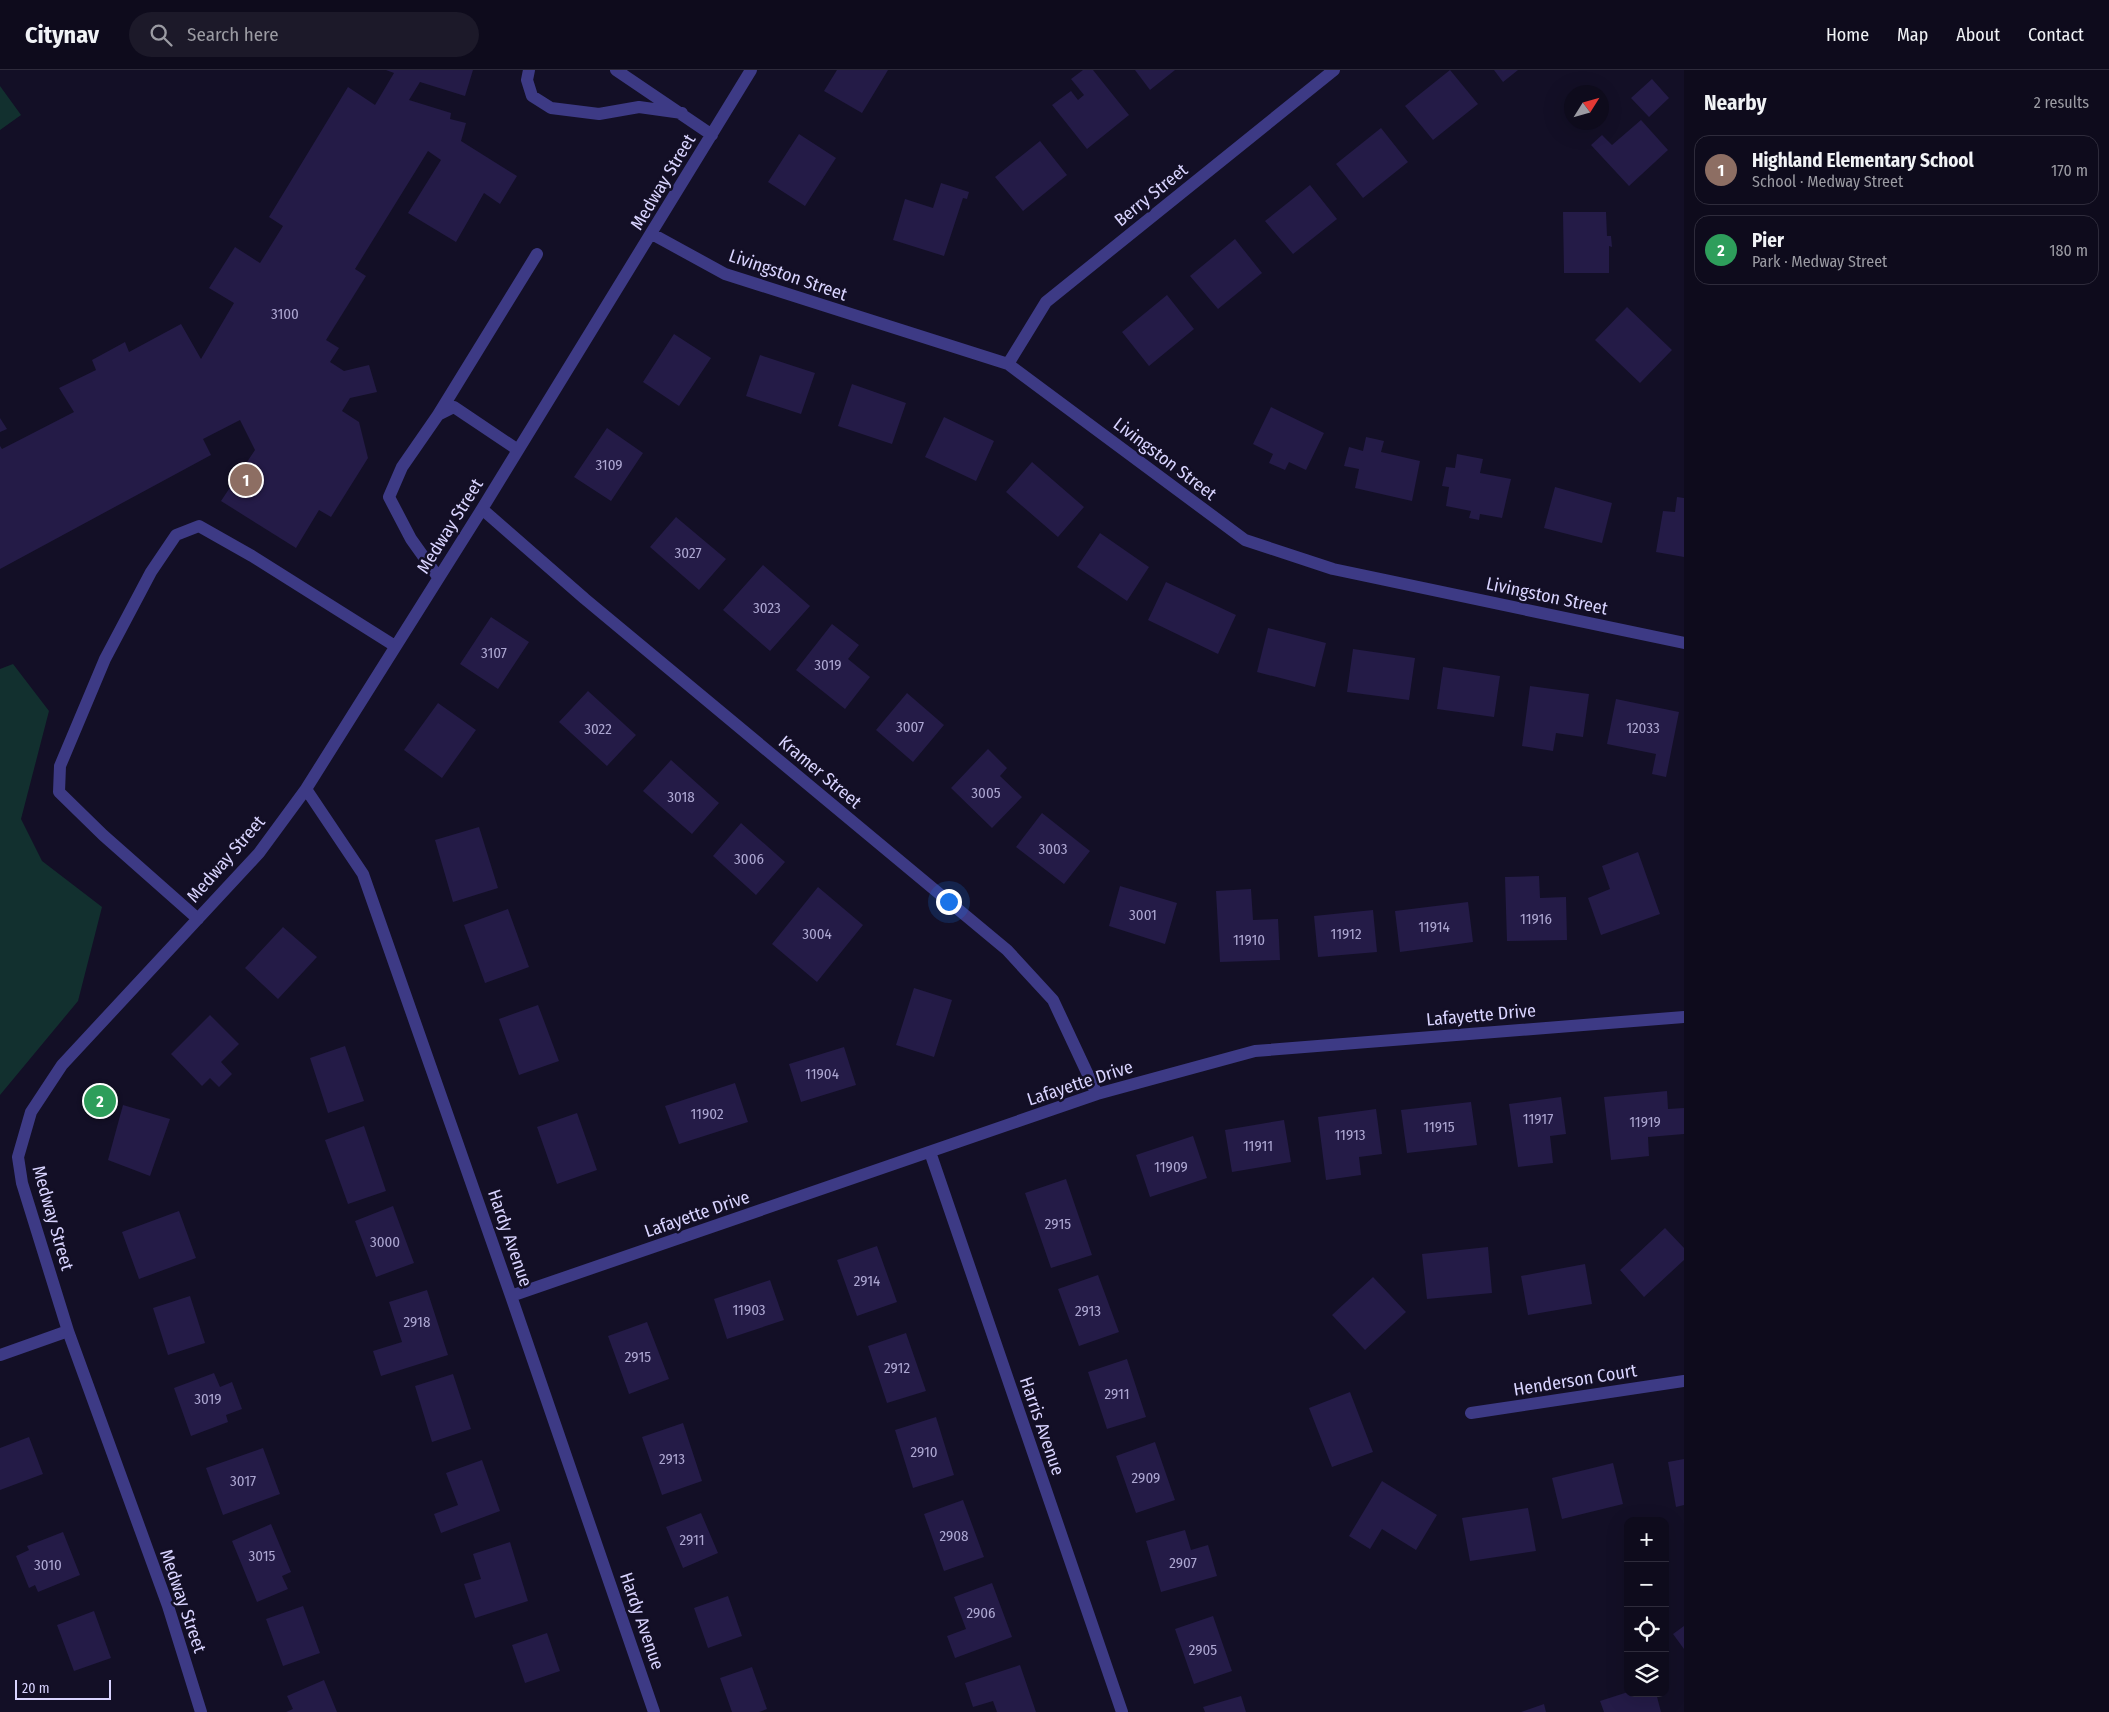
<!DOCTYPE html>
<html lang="en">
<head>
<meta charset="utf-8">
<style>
  :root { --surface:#0e0b1c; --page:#1c1929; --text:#f1f3f6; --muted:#9b9ba3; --line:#2e2b3b; --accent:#1a73e8 }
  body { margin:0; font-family:"Fira Sans Condensed",sans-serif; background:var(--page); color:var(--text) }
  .controls { position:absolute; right:15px; bottom:15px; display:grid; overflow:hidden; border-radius:10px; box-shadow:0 5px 20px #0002 }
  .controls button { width:45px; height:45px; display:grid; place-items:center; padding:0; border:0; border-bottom:1px solid var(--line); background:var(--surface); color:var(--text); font:25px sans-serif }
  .compass { position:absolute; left:1564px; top:15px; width:45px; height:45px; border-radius:50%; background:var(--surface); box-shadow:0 5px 20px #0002; rotate:53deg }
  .scale { position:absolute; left:15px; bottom:12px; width:96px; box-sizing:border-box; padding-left:5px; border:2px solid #d9d4ff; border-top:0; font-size:14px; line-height:18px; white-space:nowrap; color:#d9d4ff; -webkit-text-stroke:4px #130f26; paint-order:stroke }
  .you { position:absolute; left:948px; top:831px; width:18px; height:18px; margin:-12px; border:4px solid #fff; border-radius:50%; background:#1a73e8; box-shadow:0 0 0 8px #1a73e833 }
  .badge { display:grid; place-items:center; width:32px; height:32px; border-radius:50%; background:var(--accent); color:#fff; font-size:16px; font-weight:700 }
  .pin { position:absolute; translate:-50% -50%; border:2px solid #fff; box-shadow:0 1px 5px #0006 }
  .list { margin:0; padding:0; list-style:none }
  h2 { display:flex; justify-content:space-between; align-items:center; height:65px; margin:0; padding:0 20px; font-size:21px }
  h2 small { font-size:16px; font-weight:400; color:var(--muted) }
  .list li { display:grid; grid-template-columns:32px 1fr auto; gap:15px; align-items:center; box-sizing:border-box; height:70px; margin:0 10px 10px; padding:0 10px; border:1px solid var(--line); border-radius:15px }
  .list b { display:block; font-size:19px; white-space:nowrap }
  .list p { margin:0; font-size:16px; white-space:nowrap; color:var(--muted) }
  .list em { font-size:16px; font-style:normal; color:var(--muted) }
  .icon { flex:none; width:28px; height:28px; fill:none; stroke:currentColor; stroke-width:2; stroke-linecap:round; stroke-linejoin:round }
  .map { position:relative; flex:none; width:1684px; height:1642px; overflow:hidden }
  header { display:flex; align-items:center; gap:30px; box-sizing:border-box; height:70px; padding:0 25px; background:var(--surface); border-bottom:1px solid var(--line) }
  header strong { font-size:24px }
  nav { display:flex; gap:28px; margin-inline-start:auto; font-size:18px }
  .search { width:350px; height:45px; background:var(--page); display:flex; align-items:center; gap:12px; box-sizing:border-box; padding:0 18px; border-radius:28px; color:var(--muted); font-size:19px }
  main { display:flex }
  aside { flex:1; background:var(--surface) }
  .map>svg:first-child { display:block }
  .green { fill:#12302f }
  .building { fill:#241b47 }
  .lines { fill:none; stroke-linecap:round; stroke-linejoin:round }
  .minor { stroke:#3d3a85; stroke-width:12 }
  .labels { text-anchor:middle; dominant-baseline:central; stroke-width:5; stroke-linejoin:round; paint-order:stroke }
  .number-label { font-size:15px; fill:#aca6d1 }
  .street-label { font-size:18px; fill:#d9d4ff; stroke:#130f26 }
</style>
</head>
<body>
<header>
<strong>Citynav</strong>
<div class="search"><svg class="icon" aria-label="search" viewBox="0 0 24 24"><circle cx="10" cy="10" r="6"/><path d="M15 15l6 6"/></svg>Search here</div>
<nav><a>Home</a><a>Map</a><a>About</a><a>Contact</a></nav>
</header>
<main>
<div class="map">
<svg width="1684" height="1642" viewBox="0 0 1684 1642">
  <rect width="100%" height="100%" fill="#130f26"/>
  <path class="green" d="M0,16l21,29 -21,15z
    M13,594l36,47 -28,108 21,42 60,46 -24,94 -78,94v-426z"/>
  <path class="building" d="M386,0h87l-8,26 -45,-14 -11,18 42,13 -1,6 16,4 -5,18 56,35 -17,28 -16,-11 -28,49 -48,-29 33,-53 -13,-9 -73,118 11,7 -40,64 13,8 -9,14 14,9 25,-6 8,27 -27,6 -8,13 17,11 9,36 -37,59 -12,-7 -23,38 -75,-47 34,-51 -15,-30 -37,19 8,16 -211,114v-123l2,3 72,-37 -15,-24 37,-18 -4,-10 33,-18 4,10 52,-28 20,35 33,-56 -25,-15 26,-41 25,16 23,-37 -14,-9 79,-130 27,18 19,-32z
    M837,0h51l-26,43 -38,-22z
    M1083,0h10l36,45 -42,34 -35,-44 19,-14 7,9 6,-5 -13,-16z
    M1135,0h40l-25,20z
    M1450,0l28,34 -45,36 -28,-34z
    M1494,0h24l-15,12z
    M1652,9l17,19 -20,19 -18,-19z
    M1641,50l27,30 -39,36 -38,-41 11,-10 10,10z
    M1381,58l27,34 -45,36 -27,-34z
    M799,64l37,24 -31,48 -37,-24z
    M1040,71l27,34 -44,36 -28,-34z
    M941,113l28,9 -2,7 -4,-1 -19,58 -51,-16 12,-41 28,9z
    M1310,115l27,34 -44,35 -28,-33z
    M1563,142h43l1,24h4l1,11 -3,-1v27h-45z
    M1235,169l27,34 -44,36 -28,-33z
    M1167,225l27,34 -45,37 -27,-34z
    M1627,237l45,43 -32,33 -45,-43z
    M674,264l37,24 -32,48 -36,-24z
    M760,285l55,18 -14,41 -55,-18z
    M852,314l54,19 -14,41 -54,-18z
    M1271,337l53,26 -18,37 -17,-8 -4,8 -16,-7 4,-9 -20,-10z
    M944,347l50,24 -18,40 -51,-24z
    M0,348l7,11 -7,3z
    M607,358l36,25 -32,48 -37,-24z
    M1366,367l18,4 -3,11 39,9 -8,40 -57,-13 4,-19 -15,-3 5,-19 14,4z
    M1457,384l26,5 -3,14 31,6 -9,39 -22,-4 -1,6 -10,-2 2,-7 -25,-5 3,-19 -7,-1 4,-19 9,1z
    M1032,392l52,45 -26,30 -52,-45z
    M1555,417l57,16 -10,40 -58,-15z
    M1677,427l7,1v59l-28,-5 7,-41 12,1z
    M676,447l50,42 -27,31 -49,-43z
    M1100,463l49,34 -22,34 -50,-34z
    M763,495l47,41 -40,45 -47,-41z
    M1166,512l70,33 -18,39 -70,-34z
    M491,547l38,25 -31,47 -38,-25z
    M832,554l27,21 -11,14 22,18 -25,32 -49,-39z
    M1268,558l58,15 -11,44 -58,-15z
    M1353,579l62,9 -6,42 -62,-8z
    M1443,597l57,9 -6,41 -57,-8z
    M1530,616l59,8 -6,43 -27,-4 -3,18 -31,-5z
    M588,621l48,44 -29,31 -48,-44z
    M907,623l37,32 -31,37 -37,-32z
    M1616,629l63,13 -13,65 -14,-3 4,-20 -49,-10z
    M438,633l38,27 -34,48 -38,-28z
    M988,679l19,19 -7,8 22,21 -30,31 -41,-40z
    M671,690l48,43 -27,31 -49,-43z
    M1042,743l48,38 -26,33 -48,-37z
    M741,753l44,39 -29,33 -43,-39z
    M479,757l19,61 -45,14 -18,-62z
    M1638,782l22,62 -59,21 -13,-37 22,-9 -8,-23z
    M1539,806l1,22 26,-1 1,43 -60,1 -2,-64z
    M1120,816l57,17 -12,41 -56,-18z
    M818,817l45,38 -46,57 -45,-38z
    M1251,819l2,31 25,-1 2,41 -60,2 -4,-71z
    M1468,832l5,40 -73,10 -5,-41z
    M508,839l21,58 -44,16 -21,-58z
    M1373,840l4,42 -59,5 -4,-41z
    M283,857l34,30 -39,42 -33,-31z
    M914,918l38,12 -18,57 -38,-12z
    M538,935l21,56 -40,14 -20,-56z
    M210,945l29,29 -18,18 11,12 -13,13 -9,-9 -8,8 -31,-32z
    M345,976l19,55 -36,12 -18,-55z
    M844,977l12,38 -55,17 -12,-38z
    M735,1013l13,39 -69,22 -14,-38z
    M1667,1021l1,18 16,-1v26l-36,3 1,19 -38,4 -7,-63z
    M1561,1027l5,37 -16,2 3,27 -35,4 -9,-63z
    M1471,1032l6,43 -70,8 -6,-43z
    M123,1035l47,14 -20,57 -42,-16z
    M1376,1039l6,45 -23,3 2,18 -35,5 -8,-63z
    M577,1043l20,57 -40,14 -20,-57z
    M1284,1050l7,42 -59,10 -7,-42z
    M364,1056l22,65 -38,13 -23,-64z
    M1193,1066l14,42 -57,19 -14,-42z
    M1066,1109l26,76 -41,13 -26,-75z
    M393,1136l21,57 -38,14 -21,-56z
    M179,1141l17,47 -57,21 -17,-47z
    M1665,1158l19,20v12l-40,37 -24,-27z
    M877,1176l20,56 -40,14 -20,-56z
    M1488,1177l4,46 -65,6 -5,-45z
    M1585,1194l7,40 -64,11 -7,-39z
    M1098,1205l21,57 -40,14 -21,-57z
    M1373,1207l33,35 -41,38 -33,-35z
    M770,1210l14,40 -57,19 -13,-40z
    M427,1220l21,65 -67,21 -8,-25 29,-9 -13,-40z
    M190,1226l15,47 -37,12 -15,-47z
    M647,1252l22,57 -40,15 -21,-58z
    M906,1263l20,58 -39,12 -19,-57z
    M1127,1289l19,58 -39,12 -19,-57z
    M214,1303l6,14 12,-5 10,27 -16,6 2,7 -37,14 -17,-48z
    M453,1304l18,55 -39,13 -17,-56z
    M1350,1322l23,60 -41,15 -23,-59z
    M936,1347l18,58 -41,13 -18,-58z
    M683,1353l19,58 -40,14 -20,-58z
    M29,1367l14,37 -43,16v-42z
    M1155,1372l20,58 -39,13 -20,-57z
    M263,1378l17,46 -57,21 -17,-47z
    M1684,1389v46l-8,2 -8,-45z
    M482,1390l18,51 -59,22 -7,-19 24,-9 -12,-32z
    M1613,1393l10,41 -61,15 -10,-41z
    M1382,1411l55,34 -21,35 -34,-21 -12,20 -21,-13z
    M963,1430l21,57 -40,14 -20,-57z
    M1528,1438l8,43 -66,10 -8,-43z
    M701,1443l17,40 -35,15 -17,-41z
    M271,1454l20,48 -9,4 6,13 -31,13 -25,-61z
    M1185,1460l6,20 17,-5 9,31 -56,16 -15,-51z
    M63,1462l17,43 -42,17 -3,-7 -6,3 -13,-32 13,-6 -2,-4z
    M510,1472l18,59 -53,17 -11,-34 17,-5 -8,-25z
    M992,1513l20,54 -57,21 -8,-22 19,-7 -12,-32z
    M728,1526l14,40 -34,12 -14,-40z
    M303,1536l17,47 -37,13 -17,-47z
    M94,1541l17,47 -37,13 -17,-46z
    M1213,1546l19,55 -38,13 -19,-55z
    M1684,1556v23l-11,-15z
    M547,1563l13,38 -35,12 -13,-38z
    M1020,1595l16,47h-39l-4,-11 -20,6 -8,-24z
    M752,1597l15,42 -8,3h-27l-12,-34z
    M324,1610l13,32h-51l7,-3 -6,-13z
    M1628,1622l28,1 5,19h-57l-4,-11z
    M1241,1626l5,16h-41l-2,-5z
    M1544,1634l2,8h-25z"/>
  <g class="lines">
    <path class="minor" d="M529,0l-2,10 5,16 19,12 48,6 40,-7 43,6
      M616,0l96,65
      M652,164l73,40 283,90 237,176 88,29 351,74
      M1008,294l38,-62 288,-232
      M438,345l99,-161
      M482,439l103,90 422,351 46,50 44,94
      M438,507l-27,-38 -22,-42 13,-30 36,-52 16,-8 64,43
      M306,719l57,85 148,422 143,416
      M198,849l-95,-84 -44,-43 1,-26 45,-107 46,-87 25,-37 23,-9 53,30 143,90
      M930,1082l192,560
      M511,1226l586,-202 158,-43 429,-34
      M0,1285l68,-24
      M1471,1343l213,-32
      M201,1642l-33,-106 -100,-275 -46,-148 -4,-26 13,-45 31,-47 197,-212 47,-64 176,-280 269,-439"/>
  </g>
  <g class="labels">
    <g class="number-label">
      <text x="285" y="244">3100</text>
      <text x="609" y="395">3109</text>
      <text x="688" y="483">3027</text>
      <text x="767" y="538">3023</text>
      <text x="494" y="583">3107</text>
      <text x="828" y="595">3019</text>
      <text x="910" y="657">3007</text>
      <text x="1643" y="658">12033</text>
      <text x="598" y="659">3022</text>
      <text x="986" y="723">3005</text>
      <text x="681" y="727">3018</text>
      <text x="1053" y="779">3003</text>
      <text x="749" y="789">3006</text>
      <text x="1143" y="845">3001</text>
      <text x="1536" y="849">11916</text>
      <text x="1434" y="857">11914</text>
      <text x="817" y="864">3004</text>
      <text x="1346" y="864">11912</text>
      <text x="1249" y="870">11910</text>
      <text x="822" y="1004">11904</text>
      <text x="707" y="1044">11902</text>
      <text x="1538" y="1049">11917</text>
      <text x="1645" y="1052">11919</text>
      <text x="1439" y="1057">11915</text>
      <text x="1350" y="1065">11913</text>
      <text x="1258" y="1076">11911</text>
      <text x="1171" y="1097">11909</text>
      <text x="1058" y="1154">2915</text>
      <text x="385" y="1172">3000</text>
      <text x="867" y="1211">2914</text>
      <text x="749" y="1240">11903</text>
      <text x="1088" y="1241">2913</text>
      <text x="417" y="1252">2918</text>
      <text x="638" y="1287">2915</text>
      <text x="897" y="1298">2912</text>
      <text x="1117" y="1324">2911</text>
      <text x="208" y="1329">3019</text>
      <text x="924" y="1382">2910</text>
      <text x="672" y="1389">2913</text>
      <text x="1146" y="1408">2909</text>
      <text x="243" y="1411">3017</text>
      <text x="954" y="1466">2908</text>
      <text x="692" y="1470">2911</text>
      <text x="262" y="1486">3015</text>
      <text x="1183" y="1493">2907</text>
      <text x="48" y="1495">3010</text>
      <text x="981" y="1543">2906</text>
      <text x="1203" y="1580">2905</text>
    </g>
    <g class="street-label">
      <text transform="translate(663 112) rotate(-59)">Medway Street</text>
      <text transform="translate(1151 125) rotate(-39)">Berry Street</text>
      <text transform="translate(788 205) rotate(19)">Livingston Street</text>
      <text transform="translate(1165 389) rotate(37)">Livingston Street</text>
      <text transform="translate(450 456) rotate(-58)">Medway Street</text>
      <text transform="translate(1547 526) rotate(12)">Livingston Street</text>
      <text transform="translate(820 702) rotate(40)">Kramer Street</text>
      <text transform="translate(226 789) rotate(-49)">Medway Street</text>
      <text transform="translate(1481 945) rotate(-5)">Lafayette Drive</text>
      <text transform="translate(1080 1013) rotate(-18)">Lafayette Drive</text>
      <text transform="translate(697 1144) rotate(-19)">Lafayette Drive</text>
      <text transform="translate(53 1148) rotate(74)">Medway Street</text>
      <text transform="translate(510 1168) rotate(71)">Hardy Avenue</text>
      <text transform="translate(1575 1310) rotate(-9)">Henderson Court</text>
      <text transform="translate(1042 1356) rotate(71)">Harris Avenue</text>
      <text transform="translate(183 1531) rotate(71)">Medway Street</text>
      <text transform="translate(642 1551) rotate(71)">Hardy Avenue</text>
    </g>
  </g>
</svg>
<div class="controls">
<button>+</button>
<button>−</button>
<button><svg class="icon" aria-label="locate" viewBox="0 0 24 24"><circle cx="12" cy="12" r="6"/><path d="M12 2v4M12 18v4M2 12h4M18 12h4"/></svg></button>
<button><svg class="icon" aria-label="layers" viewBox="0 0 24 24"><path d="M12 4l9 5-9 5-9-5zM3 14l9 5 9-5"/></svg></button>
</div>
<svg class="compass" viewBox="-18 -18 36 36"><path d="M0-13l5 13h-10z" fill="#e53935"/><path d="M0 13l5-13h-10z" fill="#9b9ba3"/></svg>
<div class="scale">20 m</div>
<div class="you"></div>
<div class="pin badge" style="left:246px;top:410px;background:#8d6e63">1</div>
<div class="pin badge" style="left:100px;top:1031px;background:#2e9e5b">2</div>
</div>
<aside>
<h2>Nearby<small>2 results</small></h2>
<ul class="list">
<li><span class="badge" style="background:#8d6e63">1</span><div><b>Highland Elementary School</b><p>School · Medway Street</p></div><em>170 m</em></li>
<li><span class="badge" style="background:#2e9e5b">2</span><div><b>Pier</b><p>Park · Medway Street</p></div><em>180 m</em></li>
</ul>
</aside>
</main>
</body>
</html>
